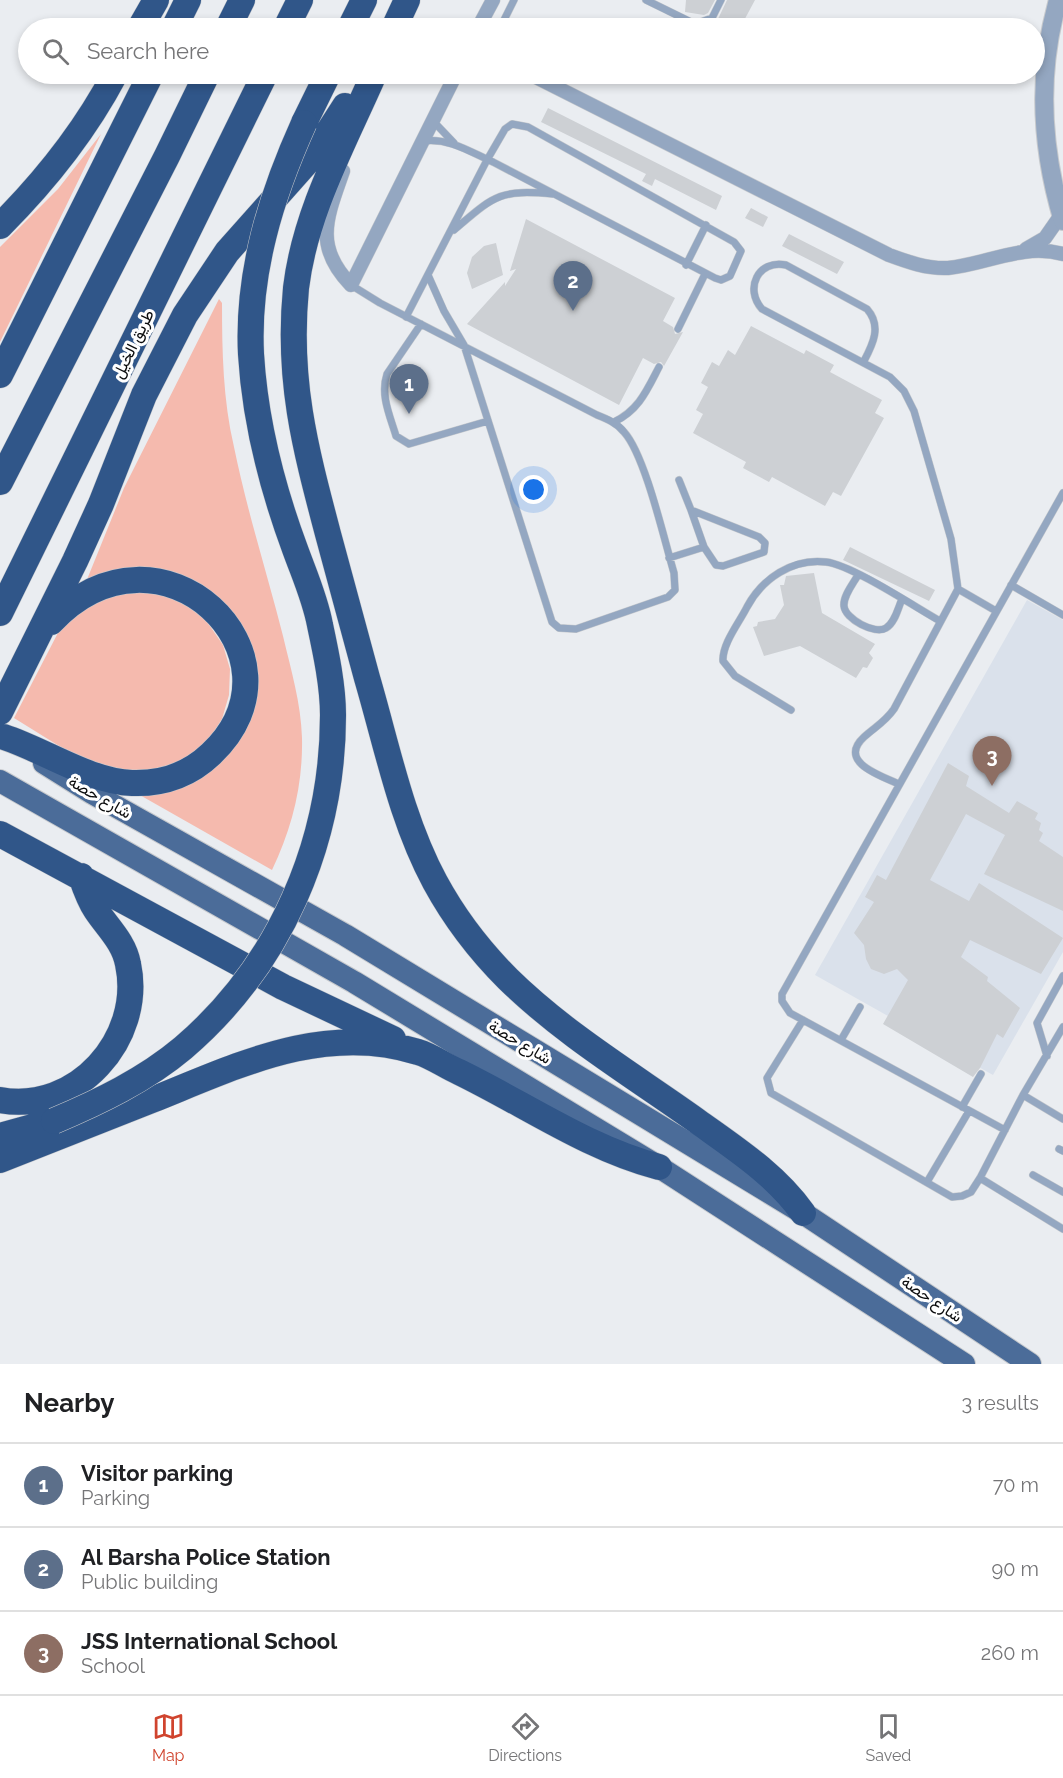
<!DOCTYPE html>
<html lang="en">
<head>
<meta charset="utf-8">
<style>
  :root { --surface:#fff; --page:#f6f6f6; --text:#202124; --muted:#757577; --line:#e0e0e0; --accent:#d0442e }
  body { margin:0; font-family:Raleway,Vazirmatn,sans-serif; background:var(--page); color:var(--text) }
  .you { position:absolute; left:534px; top:490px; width:21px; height:21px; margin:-15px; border:4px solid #fff; border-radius:50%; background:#1a73e8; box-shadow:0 0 0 9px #1a73e833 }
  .badge { display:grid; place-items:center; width:39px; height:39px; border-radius:50%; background:var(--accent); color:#fff; font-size:20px; font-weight:700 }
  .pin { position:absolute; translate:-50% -50px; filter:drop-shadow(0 2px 3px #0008) }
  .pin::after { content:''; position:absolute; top:32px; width:21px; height:18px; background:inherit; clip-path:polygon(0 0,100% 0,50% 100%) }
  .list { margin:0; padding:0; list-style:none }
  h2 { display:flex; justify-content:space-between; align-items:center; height:78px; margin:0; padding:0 24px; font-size:26px }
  h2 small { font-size:20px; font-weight:400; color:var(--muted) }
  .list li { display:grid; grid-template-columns:39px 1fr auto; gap:18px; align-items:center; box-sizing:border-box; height:84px; padding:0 24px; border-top:2px solid var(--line) }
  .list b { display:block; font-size:22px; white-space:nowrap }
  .list p { margin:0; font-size:20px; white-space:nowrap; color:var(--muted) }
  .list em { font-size:20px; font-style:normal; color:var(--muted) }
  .icon { flex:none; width:33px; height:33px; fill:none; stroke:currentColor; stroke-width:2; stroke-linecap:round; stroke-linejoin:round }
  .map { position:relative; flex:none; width:1063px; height:1364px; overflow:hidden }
  .search { position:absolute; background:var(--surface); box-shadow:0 3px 9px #0003; left:18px; right:18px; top:18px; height:66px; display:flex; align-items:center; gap:15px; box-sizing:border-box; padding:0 21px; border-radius:33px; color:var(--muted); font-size:22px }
  .sheet { height:330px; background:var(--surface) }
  nav { display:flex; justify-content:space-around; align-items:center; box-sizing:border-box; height:84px; border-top:2px solid var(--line); background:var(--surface); font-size:16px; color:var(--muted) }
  nav a { display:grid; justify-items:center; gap:3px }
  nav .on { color:var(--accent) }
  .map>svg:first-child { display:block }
  .built { fill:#dae1eb }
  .green { fill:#f5baae }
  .building { fill:#cdd0d4 }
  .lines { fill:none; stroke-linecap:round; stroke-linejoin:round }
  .service-casing { stroke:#c6c9cd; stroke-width:8 }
  .minor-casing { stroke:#c6c9cd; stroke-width:15 }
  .tertiary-casing { stroke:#c6c9cd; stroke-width:20 }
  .primary-casing { stroke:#c6c9cd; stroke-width:24 }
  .motorway-casing { stroke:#c6c9cd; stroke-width:27 }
  .service { stroke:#94a7c1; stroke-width:7 }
  .minor { stroke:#94a7c1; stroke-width:14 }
  .tertiary { stroke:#94a7c1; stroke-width:18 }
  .primary { stroke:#4b6c99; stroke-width:22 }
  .motorway { stroke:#305689; stroke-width:26 }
  .motorway-bridge-casing { stroke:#c6c9cd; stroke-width:27; stroke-linecap:butt }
  .motorway-bridge { stroke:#305689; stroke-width:26 }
  .labels { text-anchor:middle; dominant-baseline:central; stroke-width:6; stroke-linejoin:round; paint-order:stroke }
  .street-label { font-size:16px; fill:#0b0c0d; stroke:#fff }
</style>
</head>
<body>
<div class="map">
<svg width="1063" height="1364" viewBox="0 0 1063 1364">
  <rect width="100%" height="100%" fill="#eaedf1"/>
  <path class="built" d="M1027,600l36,20v332l-70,123 -178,-100z"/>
  <path class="green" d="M101,134l-101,208v-95l58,-58z
    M219,299l3,4c0,48 1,97 12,144 13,64 33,126 49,189 8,34 18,67 19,102 1,47 -10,90 -30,132l-134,-76 83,-34 18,-24 -1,-114c-36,-52 -95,-67 -152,-40l38,-94z
    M155,589l46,24 22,32 7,24 -1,26 -7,24 -14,22 -20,17 -23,11 -40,4 -53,-19 -58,-36 48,-93 30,-26z"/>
  <path class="building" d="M686,0h29l-7,13 -4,2 -19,-3z
    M727,0h28l-15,28h-32l9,-7z
    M548,108l174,88 -6,14 -61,-31 -3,7 -10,-5 4,-7 -105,-52z
    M751,208l17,9 -5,10 -18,-9z
    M526,219l149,79 -12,23 10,6 2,7 8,-2 -19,34 -3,-4 -7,2 -11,-6 -24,47 -152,-81 38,-42v4l11,-17 -6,2z
    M789,234l55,28 -7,12 -55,-28z
    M496,243l7,32 -31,14 -5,-16 5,-16 12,-11z
    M751,326l53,28 2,-4 28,15 -4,7 52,28 -7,13 9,5 -43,78 -8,-4 -8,14 -53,-29 -3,5 -26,-14 3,-6 -53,-29 10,-19 -7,-4 12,-23 -7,-4 11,-21 7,4 9,-16 7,5z
    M850,547l85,43 -6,11 -86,-41z
    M814,573l8,40 53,31 -6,9 4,5 -6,10 -4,-1 -7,11 -56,-32 -36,10 -11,-29 4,-1 1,-4 17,-3 9,-14 -4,-20h4l2,-9z
    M948,763l21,13 -3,10 43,27 8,-12 21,12 -3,6 6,4 -2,7 4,3 -4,8 24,16v54l-79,-37 21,-39 -39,-21 -36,66 39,21 10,-18 84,55 -22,36 -71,-34 -9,17 27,20 -1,4 33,27 -17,30 -6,-4 -17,34 -7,9 -90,-53 25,-44 -11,-11 -13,5 -13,-5 -5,-10 -2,-14 -10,-12 20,-31 -9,-5 12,-22 9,5z"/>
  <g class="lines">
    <g class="service-casing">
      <path id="service" d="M646,0l49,24 17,-6 9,-18
        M500,28l14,-28
        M433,121l21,22
        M454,230c40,-34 45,-41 99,-36
        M686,265l20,-40
        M351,285l29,18 217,112c10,4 20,8 27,17 21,23 40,107 50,141l1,17 -7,7 -92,32 -17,-1 -7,-6 -88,-277 -20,-34 -16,-36
        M406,317l81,-157 18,-31 7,-5 16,3 206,115 7,9 -11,25 -9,4 -6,-2 -222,-116c-23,-10 -43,-24 -69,-21
        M421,324l-34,50c-7,21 3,42 9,62l13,8 79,-23
        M678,329l27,-55
        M864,361c9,-17 18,-35 3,-52l-81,-44c-28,-6 -42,24 -24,44l128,68 14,14 10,20 37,128 7,50 -64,120c-9,13 -19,18 -30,28 -27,25 17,39 35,47
        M614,422c25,-12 33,-32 45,-55
        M679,480l12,30 68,27 6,6 -1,9 -41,14 -7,-1 -12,-18 -13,-37
        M669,558l35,-11
        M858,575c-5,9 -15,21 -14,31 1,13 31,29 42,22 9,-5 12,-20 16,-29
        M1011,585l52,30
        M958,589l38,22
        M791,710l-56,-34 -12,-15c-1,-17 16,-38 24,-54 15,-28 45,-49 79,-45 26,3 89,45 114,59
        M803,1020l-36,58 4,15 181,104 10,-1 9,-4 9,-14 43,-83 40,-68
        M841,1040l19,-33
        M1047,1056l-10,-33 26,-47
        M1023,1095l40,24
        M962,1107l19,-33
        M1005,1130l-215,-117 -8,-12v-7l281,-501
        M1059,1149l4,2
        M1033,1175l30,17
        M980,1178l83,51
        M927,1182l42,-71"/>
    </g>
    <g class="minor-casing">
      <path id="minor" d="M478,28l15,-28
        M530,74l359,181c19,7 38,14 59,13 40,-4 74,-25 115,-14
        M343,171c-16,46 -30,75 8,114l105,-211
        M1026,249l19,-11 16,-23"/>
    </g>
    <g class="tertiary-casing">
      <path id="tertiary" d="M1058,0c-21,74 -17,148 5,221"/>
    </g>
    <g class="primary-casing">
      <path id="primary" d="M44,763l48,30 253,142 458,278 227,151
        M0,781l354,201 305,185 305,197"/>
    </g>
    <g class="motorway-casing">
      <path id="motorway" d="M140,28l16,-28
        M174,28l14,-28
        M228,28l14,-28
        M286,28l14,-28
        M350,28l14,-28
        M394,28l13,-28
        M374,74c-30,69 -69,138 -78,214 -9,92 9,159 32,246 13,48 26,96 39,144 20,68 34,141 68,204 19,35 45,69 73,97 56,55 126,97 189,142 39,28 78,53 106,92
        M304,123l24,-49
        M0,226c46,-46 85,-95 115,-152
        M0,375l151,-301
        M0,482l167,-326 40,-82
        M0,613l265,-539
        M0,712l75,-151 26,-57 43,-109 41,-80 42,-63 87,-98 31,-48
        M4,737c40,13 87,45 128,46 29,1 57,-8 79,-29 104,-98 -51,-248 -160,-132
        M0,834l283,153 110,52
        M0,1100c76,14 144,-61 128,-136 -4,-22 -20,-36 -32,-54 -7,-10 -11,-22 -15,-34
        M0,1136l54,-15
        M0,1160c51,-20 102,-40 152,-60 85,-34 172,-78 266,-48 14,4 27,14 41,20 66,32 128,76 200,95"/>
    </g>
    <use href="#service" class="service"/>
    <use href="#minor" class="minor"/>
    <use href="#tertiary" class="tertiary"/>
    <use href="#primary" class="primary"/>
    <use href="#motorway" class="motorway"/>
    <g class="motorway-bridge-casing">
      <path id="motorway-bridge" d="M54,1121c45,-19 91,-41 129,-73 97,-83 150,-205 150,-333 0,-29 -7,-62 -13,-90 -5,-27 -16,-51 -25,-76 -23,-62 -40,-128 -44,-195 -4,-81 20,-158 53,-231"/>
    </g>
    <use href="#motorway-bridge" class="motorway-bridge"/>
  </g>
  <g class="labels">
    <g class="street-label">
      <text transform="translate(133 344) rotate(-64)">طريق الخيل</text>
      <text transform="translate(100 797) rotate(30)">شارع حصة</text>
      <text transform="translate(520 1042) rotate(31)">شارع حصة</text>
      <text transform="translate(932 1299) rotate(34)">شارع حصة</text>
    </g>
  </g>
</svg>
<div class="you"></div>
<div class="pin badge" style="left:409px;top:414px;background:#5c6f8a">1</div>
<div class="pin badge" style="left:573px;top:311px;background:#5c6f8a">2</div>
<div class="pin badge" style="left:992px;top:786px;background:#8d6e63">3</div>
<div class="search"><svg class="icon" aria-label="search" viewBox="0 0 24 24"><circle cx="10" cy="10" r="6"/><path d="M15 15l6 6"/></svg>Search here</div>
</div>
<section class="sheet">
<h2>Nearby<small>3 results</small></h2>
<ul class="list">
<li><span class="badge" style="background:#5c6f8a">1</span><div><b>Visitor parking</b><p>Parking</p></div><em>70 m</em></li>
<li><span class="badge" style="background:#5c6f8a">2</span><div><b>Al Barsha Police Station</b><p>Public building</p></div><em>90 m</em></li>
<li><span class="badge" style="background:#8d6e63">3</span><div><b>JSS International School</b><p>School</p></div><em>260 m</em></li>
</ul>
</section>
<nav>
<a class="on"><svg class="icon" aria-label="map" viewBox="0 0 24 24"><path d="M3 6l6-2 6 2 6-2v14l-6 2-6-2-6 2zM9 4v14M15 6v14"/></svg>Map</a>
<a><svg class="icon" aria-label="directions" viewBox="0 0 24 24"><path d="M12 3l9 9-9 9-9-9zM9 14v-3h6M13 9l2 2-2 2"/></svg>Directions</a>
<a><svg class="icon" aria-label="saved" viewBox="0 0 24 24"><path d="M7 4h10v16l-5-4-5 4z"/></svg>Saved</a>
</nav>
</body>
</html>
